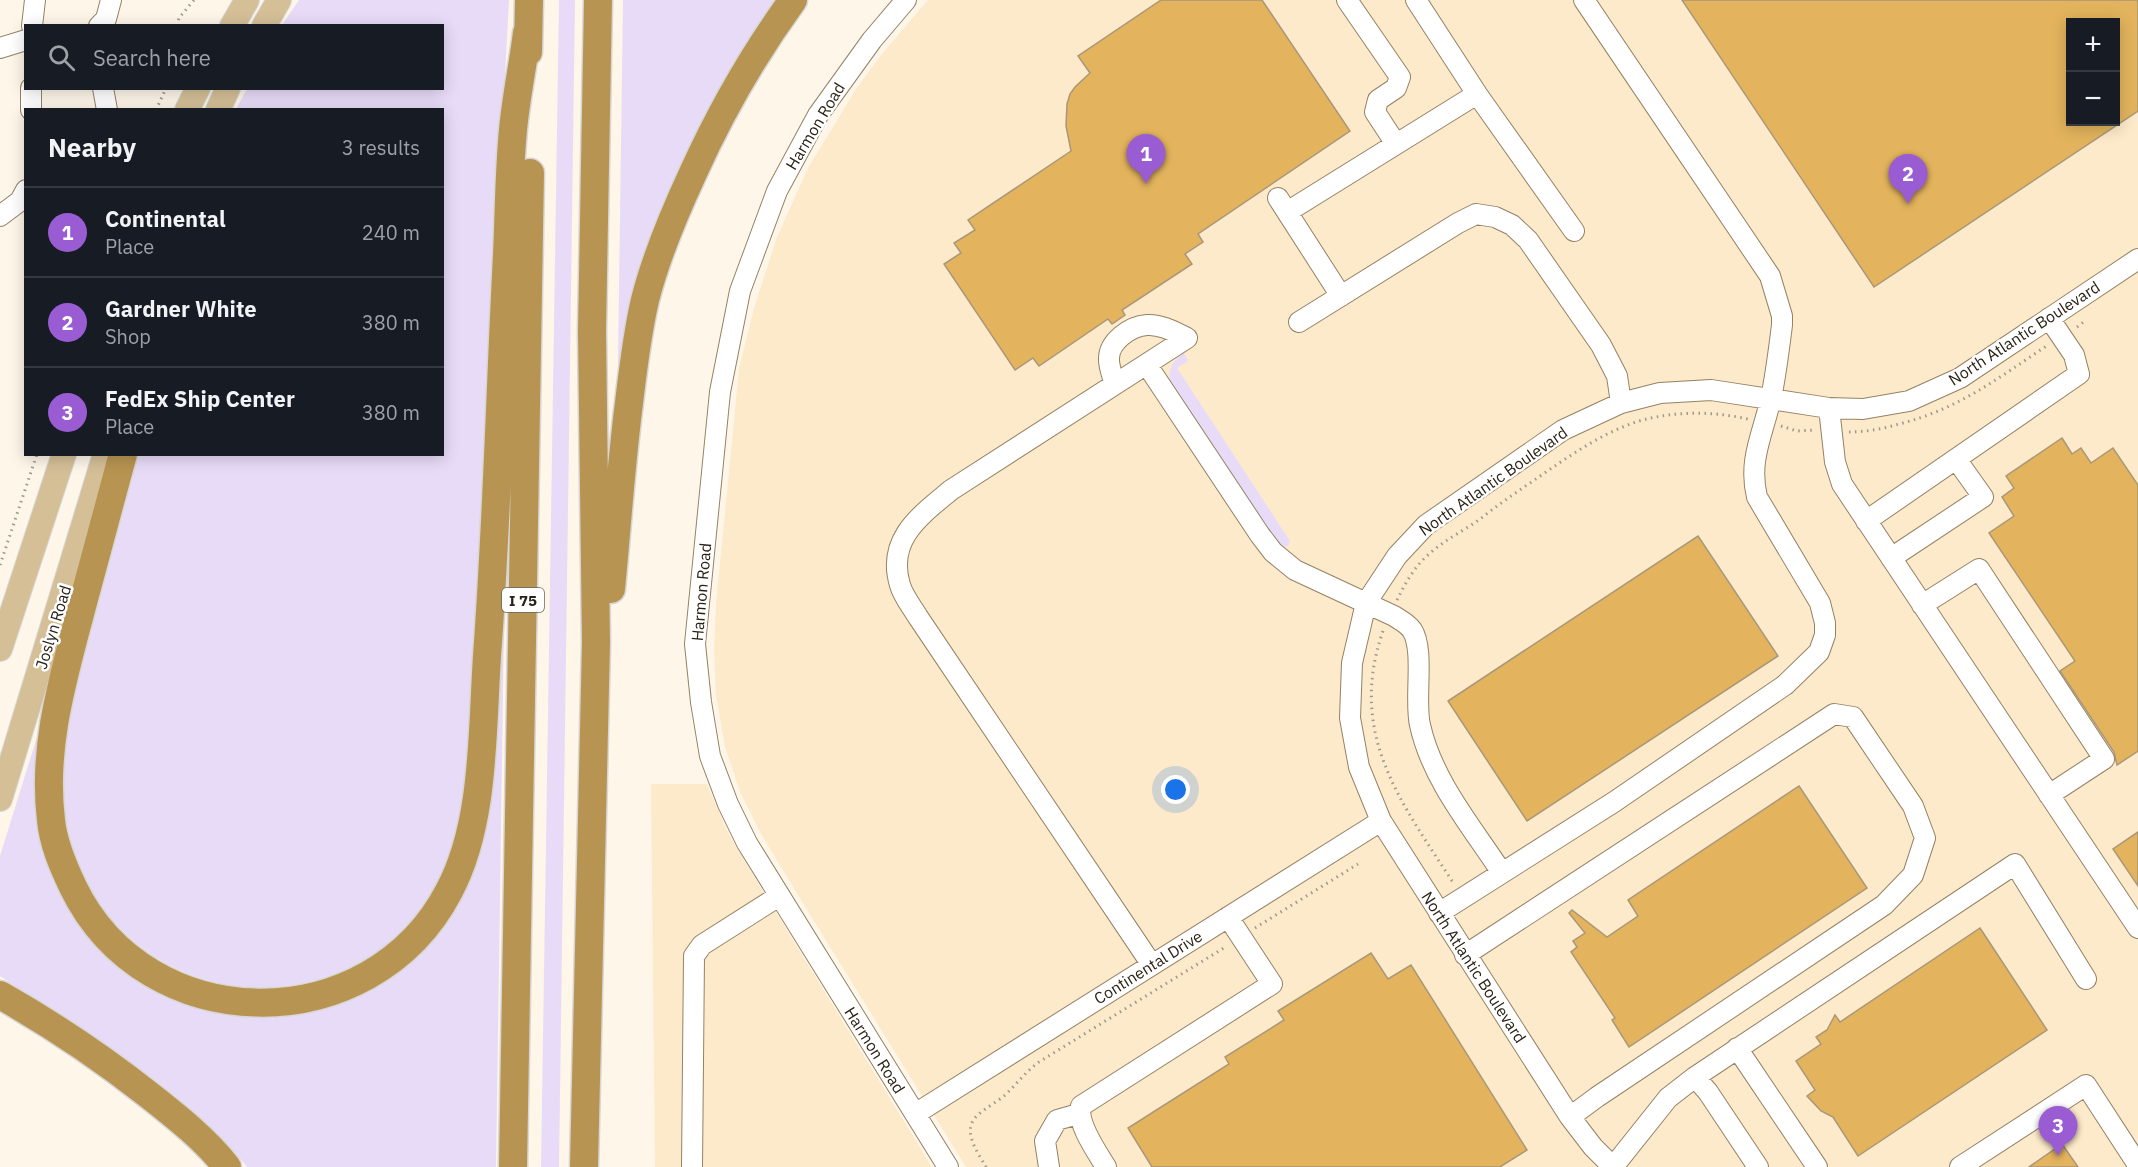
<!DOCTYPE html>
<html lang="en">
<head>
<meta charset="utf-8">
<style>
  :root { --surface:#171b24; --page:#20242c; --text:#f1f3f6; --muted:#9ea1a6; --line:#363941; --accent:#995cd3 }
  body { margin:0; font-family:"IBM Plex Sans",sans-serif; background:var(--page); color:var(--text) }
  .controls { position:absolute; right:18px; top:18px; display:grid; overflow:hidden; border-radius:0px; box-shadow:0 3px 15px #0003 }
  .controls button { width:54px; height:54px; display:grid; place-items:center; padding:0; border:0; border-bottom:2px solid var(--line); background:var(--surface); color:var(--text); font:30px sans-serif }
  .you { position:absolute; left:1176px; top:790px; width:21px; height:21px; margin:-15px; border:4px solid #fff; border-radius:50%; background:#1a73e8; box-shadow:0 0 0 9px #1a73e833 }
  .badge { display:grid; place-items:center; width:39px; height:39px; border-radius:50%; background:var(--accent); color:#fff; font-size:20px; font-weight:700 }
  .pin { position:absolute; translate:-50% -50px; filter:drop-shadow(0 2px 3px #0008) }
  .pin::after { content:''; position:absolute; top:32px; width:21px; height:18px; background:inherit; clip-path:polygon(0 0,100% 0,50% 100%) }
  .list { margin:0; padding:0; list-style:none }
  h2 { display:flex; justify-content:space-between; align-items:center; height:78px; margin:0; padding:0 24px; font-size:26px }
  h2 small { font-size:20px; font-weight:400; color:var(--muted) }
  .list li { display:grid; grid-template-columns:39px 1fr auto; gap:18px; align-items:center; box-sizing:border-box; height:90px; padding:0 24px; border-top:2px solid var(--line) }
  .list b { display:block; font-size:22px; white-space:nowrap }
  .list p { margin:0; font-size:20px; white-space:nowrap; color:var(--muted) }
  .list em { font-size:20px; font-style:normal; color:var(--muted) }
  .icon { flex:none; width:33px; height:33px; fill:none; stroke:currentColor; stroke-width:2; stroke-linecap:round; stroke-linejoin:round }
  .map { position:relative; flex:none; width:2138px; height:1167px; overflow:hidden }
  .search { position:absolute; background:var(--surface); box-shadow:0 3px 15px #0003; left:24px; top:24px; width:420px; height:66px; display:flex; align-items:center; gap:15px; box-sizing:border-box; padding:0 21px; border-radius:0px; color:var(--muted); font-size:22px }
  .panel { position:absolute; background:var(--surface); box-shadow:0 3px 15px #0003; left:24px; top:108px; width:420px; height:348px; border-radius:0px }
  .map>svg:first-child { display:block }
  .built { fill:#fdeaca; fill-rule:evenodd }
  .green { fill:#e8dbf8 }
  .building { fill:#e3b45d; stroke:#a99778; stroke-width:1.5; fill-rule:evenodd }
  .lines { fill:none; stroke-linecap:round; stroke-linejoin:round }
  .minor-casing { stroke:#948264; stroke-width:22 }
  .major-casing { stroke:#d8d7d5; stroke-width:26 }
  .highway-casing { stroke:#d8d7d5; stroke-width:31 }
  .path { stroke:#9f988b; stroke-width:3; stroke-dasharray:1.5 4.5; stroke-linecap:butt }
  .minor { stroke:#fff; stroke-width:20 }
  .major { stroke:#d4bf97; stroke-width:24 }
  .highway { stroke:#b89452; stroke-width:28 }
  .labels { text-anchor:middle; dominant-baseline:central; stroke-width:5; stroke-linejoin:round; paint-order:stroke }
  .shield { fill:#fff; stroke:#69645c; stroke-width:1.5 }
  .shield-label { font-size:15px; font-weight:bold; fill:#292216 }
  .street-label { font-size:16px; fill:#292216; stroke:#fff }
</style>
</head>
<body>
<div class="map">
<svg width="2138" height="1167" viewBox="0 0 2138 1167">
  <rect width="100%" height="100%" fill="#fef6e9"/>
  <path class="built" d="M928,0h1210v1167h-1172l-162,-262 -43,-71 -21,-42 -15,-45 -9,-51 -2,-47 2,-45 23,-235 15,-61 23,-71 31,-69 48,-79 25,-34zM2070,22h46v100h-46z
    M651,784h56l20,47 17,29 188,307h-277z"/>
  <path class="green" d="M299,0h210l-43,811c-9,24 -16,49 -26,72 -7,16 -31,44 -45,55 -93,79 -233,62 -300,-41 -13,-19 -24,-42 -29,-65 -15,-75 8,-144 27,-216 14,-54 28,-108 43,-161l306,-1v-344l-206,-1 11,-20 195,-1v-62l-160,-1z
    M559,0h16l-16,1167h-18z
    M623,0h156l-156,365 -5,-1z
    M1184,353l4,8 -11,7 113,173 -2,5 -8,2 -110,-167c-2,-13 3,-21 14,-28z
    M500,624l4,1 -8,542h-249c-62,-79 -164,-135 -247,-191v-120l37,-119 5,2 -4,29 69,180 173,63 165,-93z"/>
  <path class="building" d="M1161,0h101l88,131 -152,103 5,8 -18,12 7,10 -70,46 3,5 -13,9 -4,-5 -69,47 -6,-8 -18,12 -71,-106 17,-11 -7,-10 21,-13 -7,-10 103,-69 -5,-25 1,-22 3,-10 5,-7 15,-14 -12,-17z
    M1682,0h456v111l-264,176zM2070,22h45v100h-45z
    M2062,438l10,16 9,-6 10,15 22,-15 25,37v266l-21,14 -3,-13 -54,-81 15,-10 -86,-128 25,-17 -12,-19 12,-9 -8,-12z
    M1698,536l80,120 -251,165 -79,-120z
    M1799,786l68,102 -238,159 -17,-27 3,-2 -44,-66 6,-5 -4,-6 12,-8 -16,-20 3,-3 35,27 31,-21 -10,-16z
    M2138,832v54l-25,-37z
    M1980,928l67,102 -189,126 -25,-39 -12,-6 -14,-15 8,-6 -19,-29 25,-17 -5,-7 11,-7 8,-15 5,7z
    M1371,953l17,26 23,-14 116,185 -27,17h-348l-24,-39 101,-64 -4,-7 59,-37 -6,-9z
    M2062,1144l16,23h-49z"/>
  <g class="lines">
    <g class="minor-casing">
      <path id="minor" d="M906,0l-34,40 -54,75 -41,76 -37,100 -20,101 -25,252 6,58 9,54 18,48 19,39 201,324
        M1347,0l53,77 -4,11 -18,12 -3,12 21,32
        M1416,0l61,94 97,137
        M32,26l3,-26
        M99,26l7,-7 5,-19
        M0,48l26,-8
        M31,88v22
        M103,88l4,22
        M1278,198l63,98
        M1287,212l190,-118
        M0,216l20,-15 6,-11
        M1299,322l159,-99 18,-9 19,3 17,8 16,15 73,105 16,31 4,27
        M1147,365l113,170 13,17 22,18 99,46c6,4 13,7 18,14 13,20 2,70 8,95 12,55 52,102 82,148
        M1114,383c-1,-7 -5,-15 -5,-23 -1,-18 21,-34 38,-35 14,-1 28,7 40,13l-236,152c-30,25 -65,49 -51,95 3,11 12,22 18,32l234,348
        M1829,408l6,54 7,22 296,444
        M1866,521l213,-147 -5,-19 -25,-37
        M1891,558l92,-61 -27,-38
        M1922,605l57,-36 125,190 -55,36
        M1439,913l175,-111 171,-117 34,-33 6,-17v-12l-5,-20 -63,-106c-9,-37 6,-63 14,-99 5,-24 8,-49 11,-73v-9l-12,-40 -186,-276
        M1465,955l369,-241 19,3 60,89 12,32 -12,37 -29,30 -287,192 -27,20
        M1737,1048l80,119
        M1695,1077l13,15 50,75
        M915,1114l466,-293
        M692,1167l2,-211 8,-11 77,-49
        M1049,1167l-4,-26 12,-21 21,-6
        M1106,1167c-9,-15 -30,-44 -25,-61l191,-122 -44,-67
        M1613,1167l-20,-20 -23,-30 -189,-296 -22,-54 -9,-49 2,-55 14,-60 31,-47 29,-31 137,-95 58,-27 39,-10 51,-3 118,18 34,1 46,-8 51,-23 178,-119
        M1613,1167l55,-69 27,-21 320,-213 71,115
        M1960,1167l126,-82 52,80"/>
    </g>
    <g class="major-casing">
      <path id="major" d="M232,26l15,-26
        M264,26l15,-26
        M187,110l11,-22
        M218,110l10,-22
        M0,649l64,-195
        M0,799l105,-345"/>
    </g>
    <g class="highway-casing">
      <path id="highway" d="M528,52l1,-52
        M123,454c-14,52 -28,104 -42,156 -18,69 -39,137 -30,210 2,23 12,46 22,67 74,153 298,154 376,4 36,-67 33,-160 38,-235 10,-134 13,-268 20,-401 2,-42 2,-84 6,-125 3,-33 10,-65 14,-97
        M611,589c6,-62 10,-124 18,-186 4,-34 8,-69 16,-103 11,-44 29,-86 48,-127 28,-62 60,-118 100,-173
        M0,995c53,30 102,63 149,100 28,22 57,45 78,72
        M513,1167l17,-994
        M584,1167l12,-524 -4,-312 6,-331"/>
    </g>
    <path class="path" d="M177,26l2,-8 15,-18
      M156,110l10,-22
      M2077,327l8,-6
      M1781,426l16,5 18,-1
      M1849,432c16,0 34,-3 50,-8 60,-15 99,-46 149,-79
      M0,565l37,-111
      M1397,600c8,-16 17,-33 31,-45 17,-16 38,-25 56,-39 19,-15 39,-28 59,-42 31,-21 61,-42 96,-53 36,-10 73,-10 109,-2
      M1383,631c-36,103 18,171 71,253
      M1255,928l103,-64
      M986,1167c-9,-16 -26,-38 -7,-53 8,-7 18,-12 26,-19 12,-11 21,-24 34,-33l188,-116"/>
    <use href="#minor" class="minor"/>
    <use href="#major" class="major"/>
    <use href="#highway" class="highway"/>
  </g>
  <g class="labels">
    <rect class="shield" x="502" y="588" width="42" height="24" rx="4.5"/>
    <g class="shield-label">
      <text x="523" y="600">I 75</text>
    </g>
    <g class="street-label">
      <text transform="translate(815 126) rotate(-59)">Harmon Road</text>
      <text transform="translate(2024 333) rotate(-33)">North Atlantic Boulevard</text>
      <text transform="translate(1493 481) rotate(-35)">North Atlantic Boulevard</text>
      <text transform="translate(701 592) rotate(-85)">Harmon Road</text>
      <text transform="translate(53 627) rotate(-73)">Joslyn Road</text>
      <text transform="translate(1148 967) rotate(-32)">Continental Drive</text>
      <text transform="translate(1474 967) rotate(57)">North Atlantic Boulevard</text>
      <text transform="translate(875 1050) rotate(58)">Harmon Road</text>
    </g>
  </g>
</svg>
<div class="controls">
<button>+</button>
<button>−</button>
</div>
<div class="you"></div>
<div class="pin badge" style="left:1146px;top:184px">1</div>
<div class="pin badge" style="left:1908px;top:204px">2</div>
<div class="pin badge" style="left:2058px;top:1156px">3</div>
<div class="search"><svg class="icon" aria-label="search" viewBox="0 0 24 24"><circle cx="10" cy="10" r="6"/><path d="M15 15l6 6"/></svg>Search here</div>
<section class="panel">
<h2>Nearby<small>3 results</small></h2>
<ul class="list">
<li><span class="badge">1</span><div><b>Continental</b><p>Place</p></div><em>240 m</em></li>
<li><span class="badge">2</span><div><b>Gardner White</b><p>Shop</p></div><em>380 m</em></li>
<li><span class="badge">3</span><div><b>FedEx Ship Center</b><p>Place</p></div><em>380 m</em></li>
</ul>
</section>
</div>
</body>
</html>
